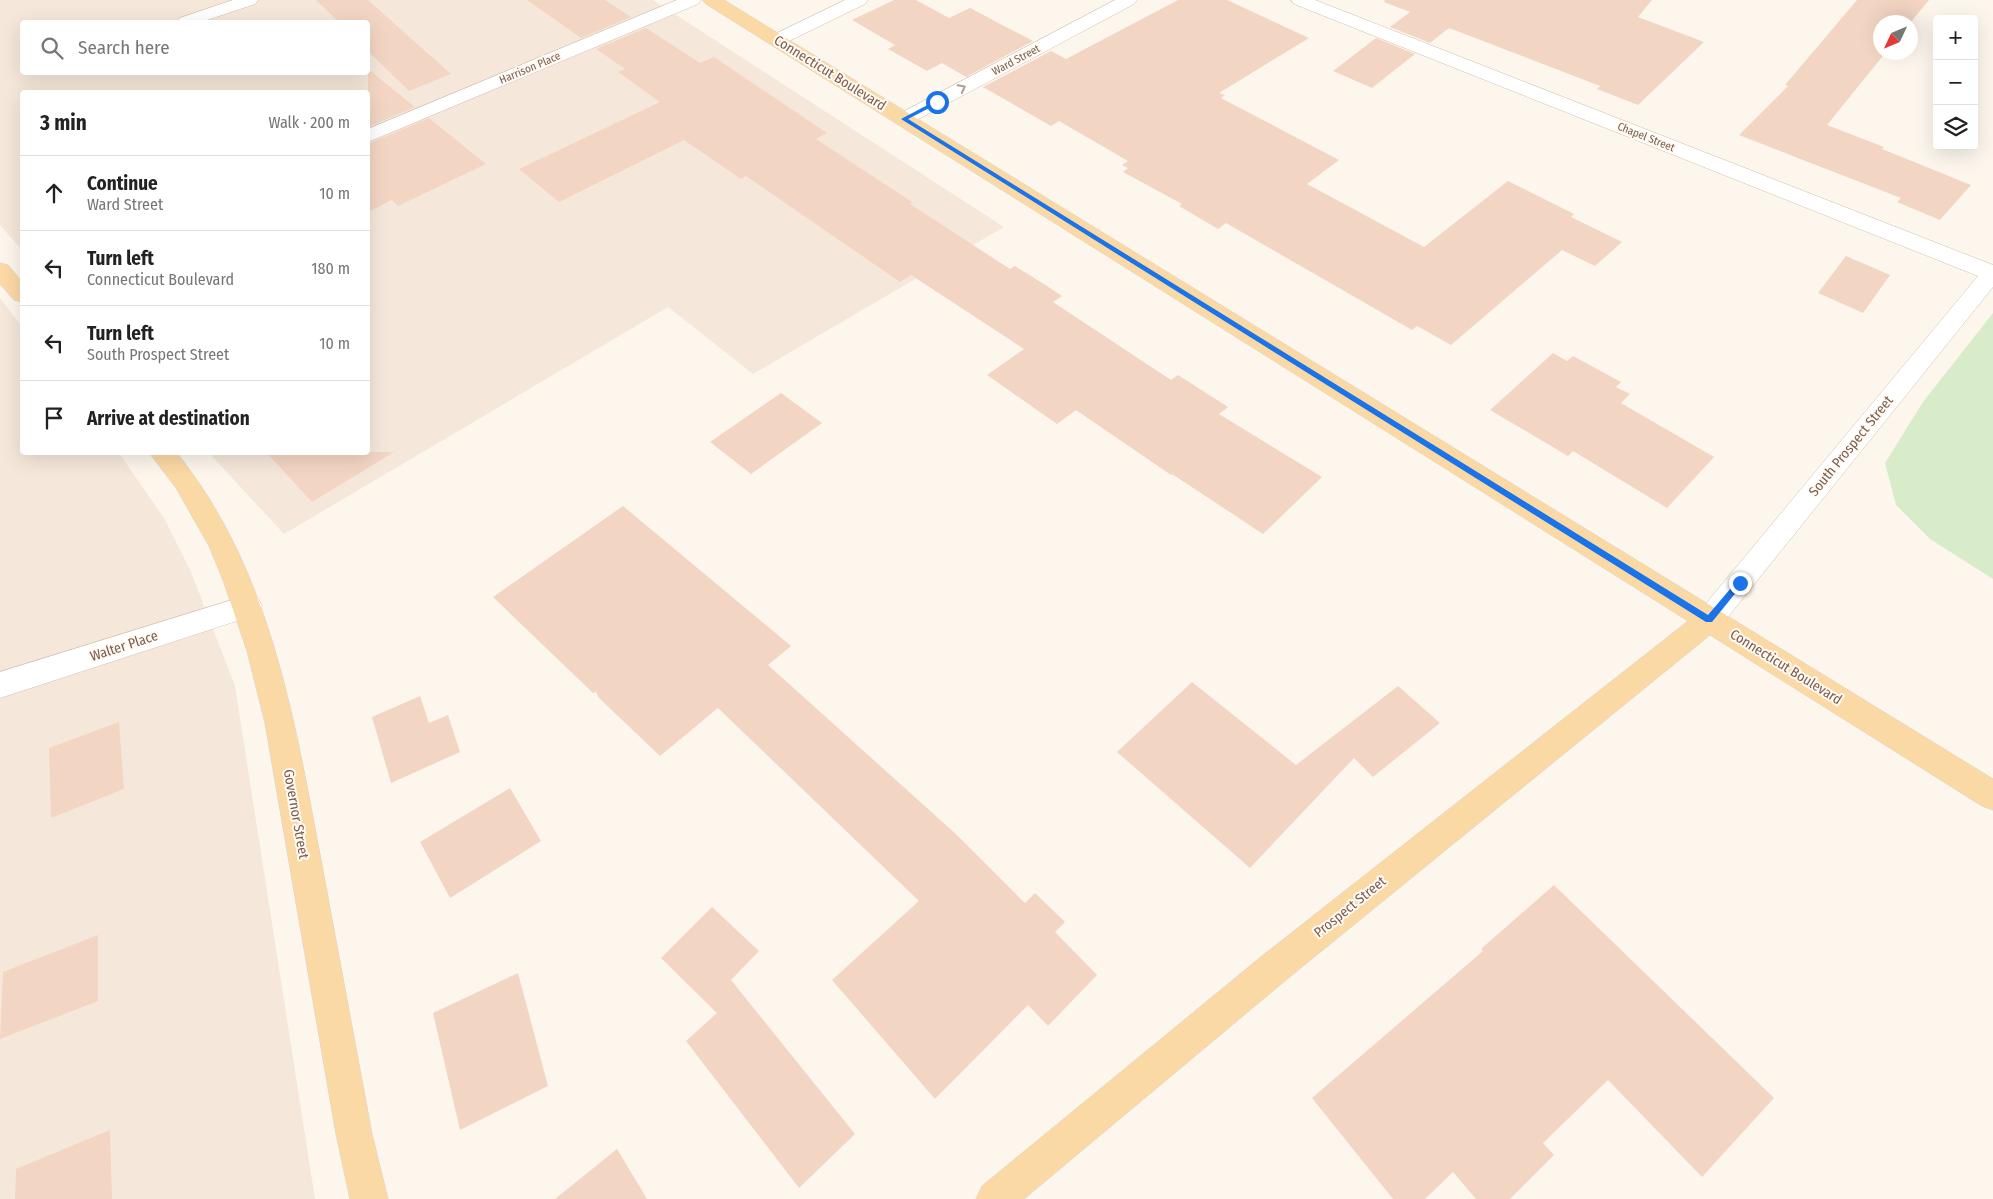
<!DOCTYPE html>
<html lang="en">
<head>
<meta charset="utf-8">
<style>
  :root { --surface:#fff; --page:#f6f6f6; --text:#222; --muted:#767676; --line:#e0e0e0 }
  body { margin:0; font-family:"Fira Sans Condensed",sans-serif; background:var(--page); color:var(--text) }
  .controls { position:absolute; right:15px; top:15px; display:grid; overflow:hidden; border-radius:5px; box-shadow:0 5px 20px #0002 }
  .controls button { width:45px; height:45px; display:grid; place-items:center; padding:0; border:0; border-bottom:1px solid var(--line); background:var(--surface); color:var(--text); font:25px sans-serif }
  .compass { position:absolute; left:1873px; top:15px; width:45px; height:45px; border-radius:50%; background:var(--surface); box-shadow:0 5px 20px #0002; rotate:226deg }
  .stop { position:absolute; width:15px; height:15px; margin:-11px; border:4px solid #1a73e8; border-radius:50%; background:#fff }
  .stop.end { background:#1a73e8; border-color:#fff; box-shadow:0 1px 5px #0008 }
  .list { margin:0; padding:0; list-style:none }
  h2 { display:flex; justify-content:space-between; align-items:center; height:65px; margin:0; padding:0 20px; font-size:21px }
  h2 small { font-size:16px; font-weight:400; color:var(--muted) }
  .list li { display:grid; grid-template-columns:32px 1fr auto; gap:15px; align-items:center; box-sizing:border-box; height:75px; padding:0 20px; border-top:1px solid var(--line) }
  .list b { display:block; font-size:19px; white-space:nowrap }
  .list p { margin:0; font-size:16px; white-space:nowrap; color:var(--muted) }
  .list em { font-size:16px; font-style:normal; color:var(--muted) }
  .icon { flex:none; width:28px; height:28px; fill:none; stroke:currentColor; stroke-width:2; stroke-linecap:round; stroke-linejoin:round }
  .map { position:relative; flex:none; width:1993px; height:1199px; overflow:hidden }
  .search { position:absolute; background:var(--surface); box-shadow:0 5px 20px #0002; left:20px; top:20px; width:350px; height:55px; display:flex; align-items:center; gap:12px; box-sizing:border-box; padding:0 18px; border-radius:5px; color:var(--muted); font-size:19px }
  .panel { position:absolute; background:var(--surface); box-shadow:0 5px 20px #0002; left:20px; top:90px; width:350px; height:365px; border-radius:5px }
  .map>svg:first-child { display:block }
  .residential { fill:#f5e8da; fill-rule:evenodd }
  .green { fill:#d8ecc9 }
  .building { fill:#f3d5c3 }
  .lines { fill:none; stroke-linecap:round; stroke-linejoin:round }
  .minor-casing { stroke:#d1beb0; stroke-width:1 }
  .major-casing { stroke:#dad1cd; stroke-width:1 }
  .minor { fill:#fff; fill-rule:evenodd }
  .major { fill:#fbd9a5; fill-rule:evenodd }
  .oneway { stroke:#af9d94 }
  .route { fill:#1a73e8 }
  .labels { text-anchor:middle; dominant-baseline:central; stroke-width:4; stroke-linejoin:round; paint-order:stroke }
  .far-street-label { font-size:11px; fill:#7a5c4d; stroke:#fffaf3 }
  .street-label { font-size:14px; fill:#7a5c4d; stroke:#fffaf3 }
</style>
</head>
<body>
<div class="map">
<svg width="1993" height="1199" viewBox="0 0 1993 1199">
  <rect width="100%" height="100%" fill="#fdf6ec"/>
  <path class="residential" d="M0,0h653l351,227 -251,147 -85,-67 -384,227 -75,-81 159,-1v-360h-346v158l-22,-25zM22,22h346v50h-346z
    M0,298l22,29v125l97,1 45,65 27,54 44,114 80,513h-315z"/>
  <path class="green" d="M1993,313v266l-63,-40 -34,-34 -11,-42 38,-61z"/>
  <path class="building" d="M316,0h52l83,74 -42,17 -41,-40v-29h-29z
    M527,0h78l26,17 -50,21z
    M894,0h22l33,18 21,-10 63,33 -67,36 -24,-14 -15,8 -39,-22 7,-4 -43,-25z
    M1178,0h49l82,38 -90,55 6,2 -4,3 118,62 -32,24 117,63 84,-66 66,33 -3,3 51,25 -27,24 -33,-16 -111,95 -34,-19 -5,4 -186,-107 -8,6 -39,-23 3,-2 -59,-32 5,-4 -6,-3 6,-4 -69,-40 -8,5 -68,-39 68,-36 15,8z
    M1385,0h267l-14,17 66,25 -66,63 -41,-16 3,-3 -151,-58 -19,15 -40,-16 20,-15 -26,-10z
    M1857,0h72l-19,23 -30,-1v30h6l-59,73 57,22 -2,2 89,36 -31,35 -43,-18 4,-4 -162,-63 49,-49 -3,-1z
    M646,28l54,35 14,-6 113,76 -11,6 96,63 -2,2 100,65 5,-3 32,20 15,10 -9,6 118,78 7,-5 50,32 -9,7 103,63 -59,57 -91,-60 -1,1 -95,-65 -19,14 -70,-49 37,-26 -113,-74 -11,7 -154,-106 -5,3 -57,-39 -125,62 -40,-33 141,-67 -42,-30 7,-3 -29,-20z
    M1376,38l39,16 -43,34 -39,-17z
    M368,69l47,38 -47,20z
    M429,118l57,46 -88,42 -6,-6 -24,12v-68z
    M1846,256l44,19 -27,38 -45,-20z
    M1553,353l14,8 6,-5 48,26 -5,5 14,7 -9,9 93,54 -47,51 -94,-57 -5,5 -78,-46z
    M781,393l41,30 -71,51 -41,-32z
    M266,452h128l-82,50z
    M623,506l168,140 -23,19 189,170 68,68 10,-10 30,29 -10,10 42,43 -49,51 -20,-21 -93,94 -103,-119 87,-79 -201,-193 -58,48 -61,-58 -3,-6 -3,1 -100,-96z
    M1192,682l104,83 102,-79 42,37 -67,54 -19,-19 -104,110 -133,-116z
    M420,696l9,27 19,-8 12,37 -69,31 -19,-66z
    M119,722l5,67 -73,29 -2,-70z
    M510,788l31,53 -91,57 -30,-56z
    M1554,885l220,213 -72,79 -94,-97 -65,63 11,12 -44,44h-34l-23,-27 -28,27h-32l-81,-101 171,-147 -2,-2z
    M712,907l47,44 -28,29 124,154 -56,54 -113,-147 31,-28 -56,-55z
    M98,935v66l-98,38 3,-67z
    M518,973l30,113 -88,44 -27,-117z
    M110,1130l2,69h-97l1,-30z
    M617,1149l30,50h-92z"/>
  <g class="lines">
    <g class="minor-casing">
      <path id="minor" d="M233,0h25l-3,4 -54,18h-24l3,-4z
        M677,0h24l-3,4 -330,138v-13z
        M845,0h23l-3,4 -82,40 -6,1 -6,-1 -3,-4 3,-4z
        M1115,0h22l-3,4 -223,119 -7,2 -7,-2 -3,-4 3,-4z
        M1291,0h24l678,265v22l-274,341 -10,4 -10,-4 -4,-8 4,-8 279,-336 -684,-272z
        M248,595l10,3 4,8 -4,8 -258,84v-26z"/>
    </g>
    <g class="major-casing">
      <path id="major" d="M703,0h21l1269,779v31l-11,-4 -272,-171 -424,345 -262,219h-48l6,-13 280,-230 426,-335 -982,-617z
        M0,263l8,2 14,17v20l-8,-2 -14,-16z
        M149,452h27c94,116 118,265 145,408 17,91 34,183 51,274l16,65h-38l-14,-65 -71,-411 -18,-72 -24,-71 -14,-34 -33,-58z"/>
    </g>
    <use href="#minor" class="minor"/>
    <use href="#major" class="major"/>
  </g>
  <defs><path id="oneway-chevron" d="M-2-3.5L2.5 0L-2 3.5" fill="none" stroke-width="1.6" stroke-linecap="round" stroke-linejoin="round" transform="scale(1.25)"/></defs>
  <use class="oneway" href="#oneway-chevron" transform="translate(962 88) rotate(-28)"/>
  <path class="route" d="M937,100l2,3 -31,16 800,496 29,-34h5v4l-30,37h-6l-805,-503z"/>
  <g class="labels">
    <g class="far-street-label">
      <text transform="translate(1016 60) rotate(-28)">Ward Street</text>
      <text transform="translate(530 68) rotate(-23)">Harrison Place</text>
      <text transform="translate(1646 137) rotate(22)">Chapel Street</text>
    </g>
    <g class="street-label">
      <text transform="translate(830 73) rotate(32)">Connecticut Boulevard</text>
      <text transform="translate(1851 446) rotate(-51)">South Prospect Street</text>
      <text transform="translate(124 646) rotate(-18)">Walter Place</text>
      <text transform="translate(1786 667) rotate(32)">Connecticut Boulevard</text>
      <text transform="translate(296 814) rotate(80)">Governor Street</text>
      <text transform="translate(1350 907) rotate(-39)">Prospect Street</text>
    </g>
  </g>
</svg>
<div class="controls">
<button>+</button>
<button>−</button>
<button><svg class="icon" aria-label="layers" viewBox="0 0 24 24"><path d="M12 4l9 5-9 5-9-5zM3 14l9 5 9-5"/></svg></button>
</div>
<svg class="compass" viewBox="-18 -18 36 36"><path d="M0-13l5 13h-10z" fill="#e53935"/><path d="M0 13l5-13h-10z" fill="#767676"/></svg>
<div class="stop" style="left:937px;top:102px"></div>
<div class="stop end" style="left:1740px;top:583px"></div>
<div class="search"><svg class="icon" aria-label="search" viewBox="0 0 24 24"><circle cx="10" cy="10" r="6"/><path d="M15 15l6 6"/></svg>Search here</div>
<section class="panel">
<h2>3 min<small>Walk · 200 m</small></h2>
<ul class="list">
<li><svg class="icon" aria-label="ahead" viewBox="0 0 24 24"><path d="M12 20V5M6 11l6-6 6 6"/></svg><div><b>Continue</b><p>Ward Street</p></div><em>10 m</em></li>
<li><svg class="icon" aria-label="left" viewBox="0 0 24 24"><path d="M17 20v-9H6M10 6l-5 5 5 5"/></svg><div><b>Turn left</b><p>Connecticut Boulevard</p></div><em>180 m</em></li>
<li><svg class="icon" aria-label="left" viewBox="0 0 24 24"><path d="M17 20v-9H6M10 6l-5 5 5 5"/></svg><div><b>Turn left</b><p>South Prospect Street</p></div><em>10 m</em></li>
<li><svg class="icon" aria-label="arrive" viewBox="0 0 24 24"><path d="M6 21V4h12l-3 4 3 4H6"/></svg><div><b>Arrive at destination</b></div></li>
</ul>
</section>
</div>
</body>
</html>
